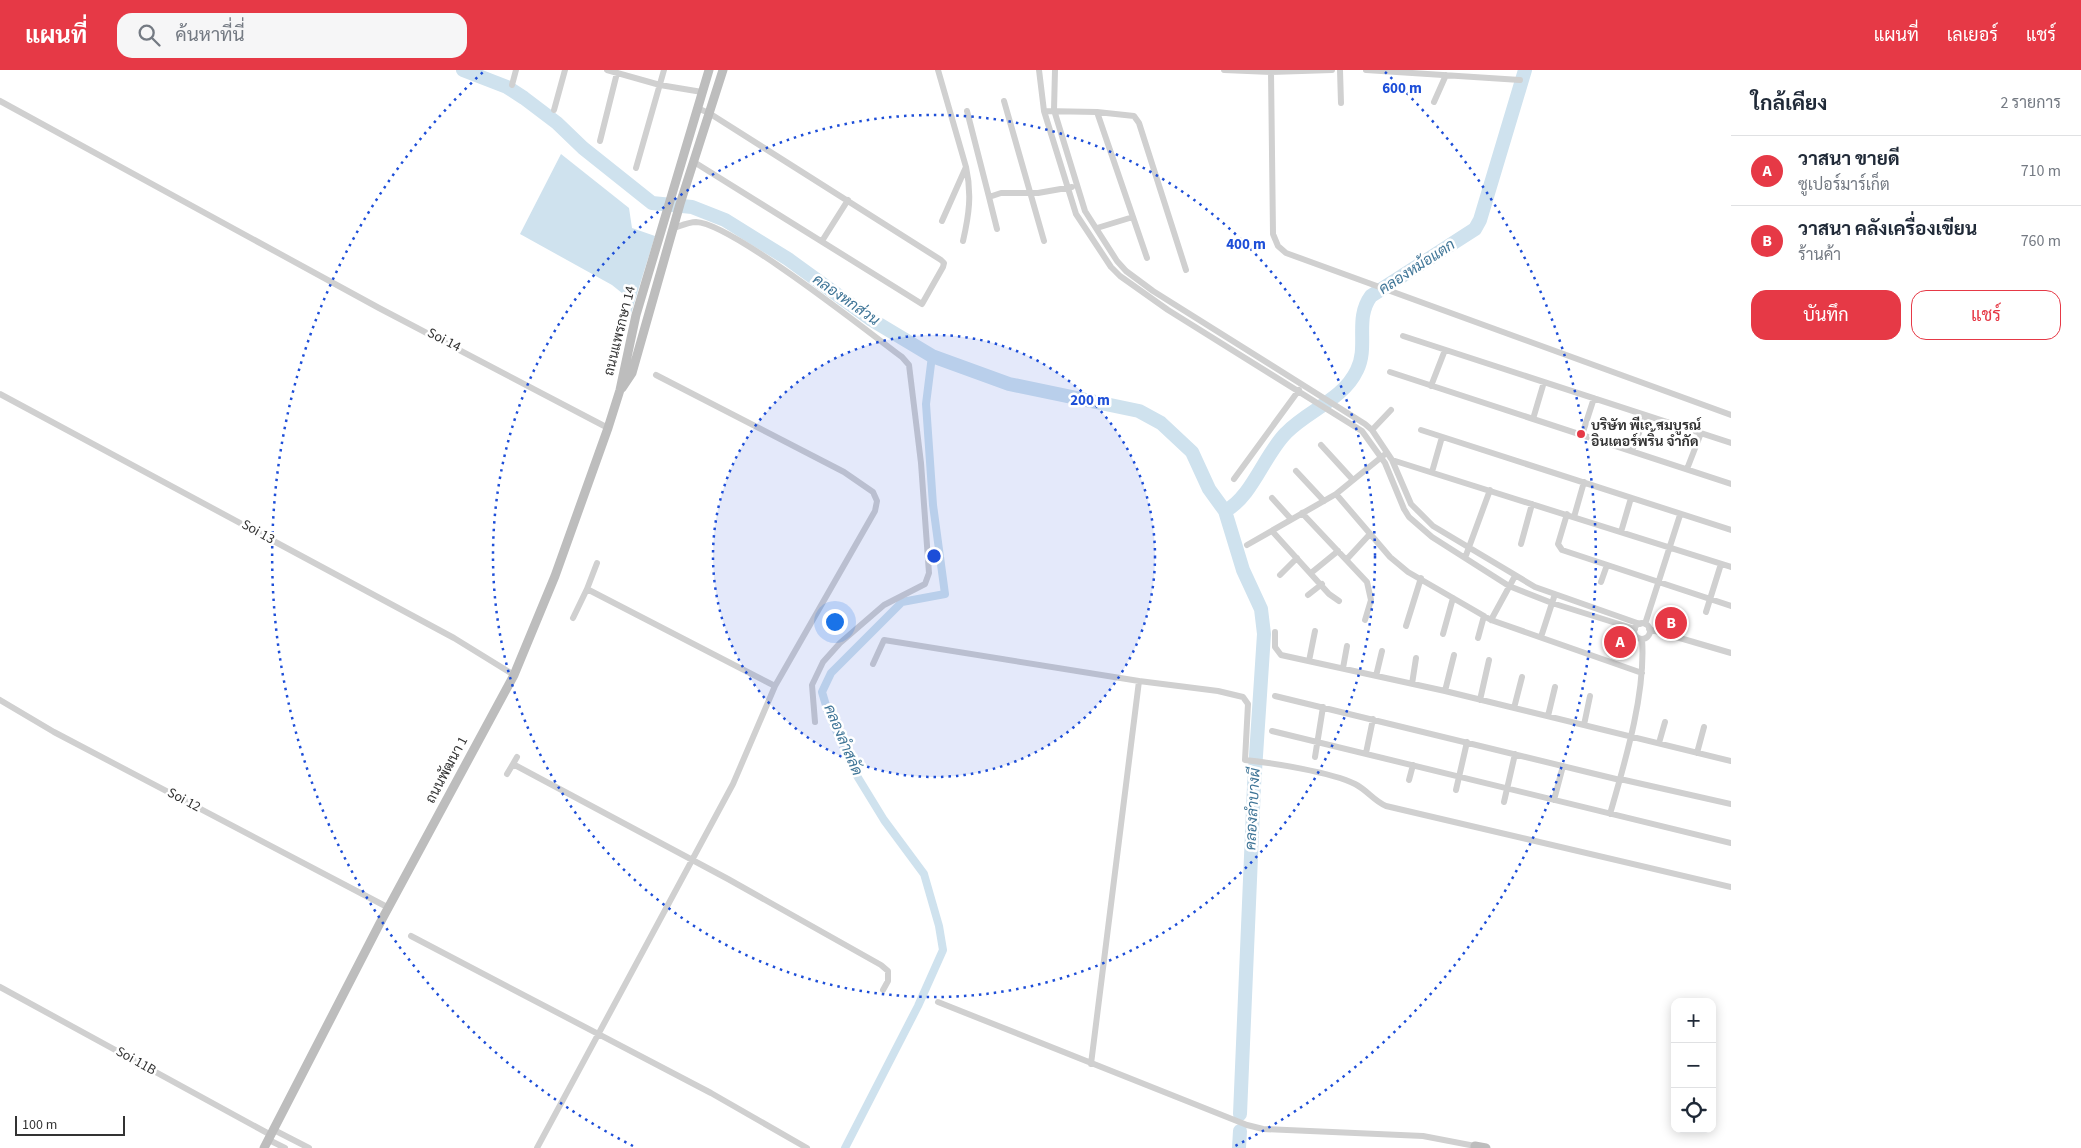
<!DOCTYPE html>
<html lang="th">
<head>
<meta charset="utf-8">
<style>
  :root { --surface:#fff; --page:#f6f6f7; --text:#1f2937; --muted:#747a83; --line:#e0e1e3; --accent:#e63946 }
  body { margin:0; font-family:"Source Sans 3",Sarabun,sans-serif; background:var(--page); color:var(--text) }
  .controls { position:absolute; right:15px; bottom:15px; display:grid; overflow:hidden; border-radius:10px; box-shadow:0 2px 12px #0003 }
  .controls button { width:45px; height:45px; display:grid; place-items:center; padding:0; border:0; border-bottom:1px solid var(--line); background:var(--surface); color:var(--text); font:25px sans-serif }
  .scale { position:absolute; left:15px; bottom:12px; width:110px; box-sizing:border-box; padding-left:5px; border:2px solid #333; border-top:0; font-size:14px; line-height:18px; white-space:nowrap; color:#333; -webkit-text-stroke:4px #fff; paint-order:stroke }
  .you { position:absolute; left:834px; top:551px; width:18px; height:18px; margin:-12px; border:4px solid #fff; border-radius:50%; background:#1a73e8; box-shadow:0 0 0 8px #1a73e833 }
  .badge { display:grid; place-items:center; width:32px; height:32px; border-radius:50%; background:var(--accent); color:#fff; font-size:16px; font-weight:700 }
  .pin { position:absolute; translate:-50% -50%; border:2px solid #fff; box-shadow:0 1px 5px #0006 }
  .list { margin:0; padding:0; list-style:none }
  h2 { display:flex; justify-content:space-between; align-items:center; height:65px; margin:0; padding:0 20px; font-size:21px }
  h2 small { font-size:16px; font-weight:400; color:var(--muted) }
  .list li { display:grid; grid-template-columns:32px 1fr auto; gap:15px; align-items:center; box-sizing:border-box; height:70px; padding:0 20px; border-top:1px solid var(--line) }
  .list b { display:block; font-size:19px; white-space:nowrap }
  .list p { margin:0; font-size:16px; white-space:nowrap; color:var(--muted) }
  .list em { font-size:16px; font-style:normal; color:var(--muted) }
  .actions { display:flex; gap:10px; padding:15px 20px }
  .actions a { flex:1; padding:11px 0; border:1px solid var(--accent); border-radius:15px; text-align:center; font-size:18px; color:var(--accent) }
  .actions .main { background:var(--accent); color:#fff }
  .icon { flex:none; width:28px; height:28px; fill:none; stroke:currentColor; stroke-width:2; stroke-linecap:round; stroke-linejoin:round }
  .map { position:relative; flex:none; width:1731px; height:1078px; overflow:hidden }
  header { display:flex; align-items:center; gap:30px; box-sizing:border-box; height:70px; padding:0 25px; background:var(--accent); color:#fff }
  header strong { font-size:24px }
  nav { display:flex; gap:28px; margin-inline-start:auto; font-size:18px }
  .search { width:350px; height:45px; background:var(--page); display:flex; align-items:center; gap:12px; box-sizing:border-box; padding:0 18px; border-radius:15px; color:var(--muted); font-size:19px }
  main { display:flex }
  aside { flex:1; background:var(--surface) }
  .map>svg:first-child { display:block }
  .water { fill:#cfe2ee }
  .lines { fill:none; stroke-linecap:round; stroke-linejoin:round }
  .canal { stroke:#cfe2ee; stroke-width:8 }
  .river { stroke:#cfe2ee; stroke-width:14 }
  .street { stroke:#d0d0d0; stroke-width:6 }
  .secondary { stroke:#bdbdbd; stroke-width:9 }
  .ring { fill:none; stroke:#1d4ed8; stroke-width:2.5; stroke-dasharray:2.5 5 }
  .poi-dot { fill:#e63946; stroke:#fff; stroke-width:2 }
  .labels { text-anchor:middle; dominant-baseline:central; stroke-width:5; stroke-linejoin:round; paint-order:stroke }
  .street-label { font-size:14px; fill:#333; stroke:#fff }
  .poi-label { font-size:14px; font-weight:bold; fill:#333; stroke:#fff; text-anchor:start }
  .water-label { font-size:15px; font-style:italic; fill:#3f7597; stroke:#fff }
  .centre { fill:#1d4ed8; stroke:#fff; stroke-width:2.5 }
  .ring-label { font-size:15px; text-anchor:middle; font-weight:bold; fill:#1d4ed8; stroke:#fff; stroke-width:5; stroke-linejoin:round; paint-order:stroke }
</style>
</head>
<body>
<header>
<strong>แผนที่</strong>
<div class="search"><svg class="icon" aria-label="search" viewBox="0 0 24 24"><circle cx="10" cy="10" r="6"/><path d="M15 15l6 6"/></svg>ค้นหาที่นี่</div>
<nav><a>แผนที่</a><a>เลเยอร์</a><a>แชร์</a></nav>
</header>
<main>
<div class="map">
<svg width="1731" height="1078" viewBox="0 0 1731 1078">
  <rect width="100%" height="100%" fill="#fff"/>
  <path class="water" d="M561,84l68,54 3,20 23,8 -26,84 3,-19 -20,-16 -92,-51z"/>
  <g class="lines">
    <path class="canal" d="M845,1078l73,-142 25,-56 -4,-24 -15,-52 -40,-54 -30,-49 -26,-59 -6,-20 9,-19 71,-71 43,-8 -12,-89 -7,-101 6,-48"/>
    <path class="river" d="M463,0l44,17 17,11 33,25 26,25 69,55 40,4 33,13 63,39 84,61 60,36 77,28 130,27 22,12 31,29 17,37 16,22 18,59 18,39 3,25 -10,152 -14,328
      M1225,441c27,-14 39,-56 61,-78 22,-23 57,-33 71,-63 12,-24 -3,-51 14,-74l104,-67 5,-9 45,-150
      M1239,1078l1,-17"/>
    <path class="street" d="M607,0l53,15 42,7
      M938,0l28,97 -24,54
      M1039,0l5,41 32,103 35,53 9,9 48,34 194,121 23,32 19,46 5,8 23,20 77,49 43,17 83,26
      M1055,0l-1,40 31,101 32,50 9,10 27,20 212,133 7,6 20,30 19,44 22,22 102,61 105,37
      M1224,0l47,2 2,162 5,12 8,7 445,162
      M1340,0l1,33
      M1366,0l154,10
      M1271,2l61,-2
      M512,15l4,-15
      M0,31l379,207 229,120
      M1004,31l40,140
      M1434,32l12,-27
      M554,40l11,-40
      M967,41l22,86 12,-4h37l34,-6
      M1044,41l53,1 37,4 5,7 47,147
      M1097,42l50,146
      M600,71l17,-68
      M694,92l228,142 21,-37 1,-4 -3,-3 -232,-147 -12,-5
      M636,98l28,-98
      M989,127l8,32
      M674,158c6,-2 15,-6 22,-6 35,1 171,109 206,135l7,8 12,98 8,110 -4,11 -41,21 -44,38 -17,19 -11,23 3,37
      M1097,158l36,-11
      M822,171l26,-41
      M963,171c6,-26 9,-47 3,-74
      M1403,266l328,107
      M1390,302l341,112
      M1431,316l14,-36
      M0,324l454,244 60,37
      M1533,349l11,-37
      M1372,360l19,-20
      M1421,360l310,100
      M1582,365l12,-37
      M1321,375l32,35
      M1632,381l14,-36
      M1392,390l339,107
      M1687,399l14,-36
      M1296,401l28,30
      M1432,402l10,-35
      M1234,409l65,-89
      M1336,424l54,63 18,15 83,48 151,53
      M1272,428l19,21
      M1302,443l65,69 4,18 -6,20
      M1567,444l-9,30 4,6 169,56
      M1574,447l10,-35
      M1272,461l57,63 10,7
      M1621,462l10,-34
      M1521,474l11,-40
      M1247,475l89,-51 48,-39
      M1465,488l25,-68
      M1347,489l23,-25
      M1311,503l27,-22
      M1280,505l17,-17
      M1601,512l6,-17
      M587,519l10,-26
      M1308,525l14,-11
      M1706,542l15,-48
      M573,548l14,-29 188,97
      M1491,550l24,-44
      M1634 561a8 8 0 1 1 16 0a8 8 0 1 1-16 0Z
      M1645,554l35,-109
      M1406,556l15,-48
      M1649,559l82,24
      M1275,562v15l6,8 164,36 286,70
      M1443,564l10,-36
      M1541,567l14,-43
      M1478,568l6,-22
      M1309,591l6,-30
      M873,594l11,-24 255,41
      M1343,598l4,-22
      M1376,606l6,-25
      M1412,614l4,-26
      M1445,621l9,-36
      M1275,626l345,84
      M0,630l54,32 335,176
      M1480,630l9,-40
      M1514,638l8,-31
      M1548,646l7,-29
      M1584,655l6,-29
      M1272,661l459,112
      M1659,673l6,-21
      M1366,683l7,-34
      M1697,683l7,-26
      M1315,687l8,-50
      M513,694l4,-7
      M507,704l6,-10 215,115 153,86 7,6v10l-5,9
      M1620,709l111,25
      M1409,710l4,-15
      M1456,720l11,-48
      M1554,730l9,-34
      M1504,732l11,-48
      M1610,744c15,-52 36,-121 32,-175
      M411,866l300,157 96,55
      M0,917l271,148
      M938,932l309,123 16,4 160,7 52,10
      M1091,994l48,-383 79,10 25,6 5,7 -3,56c27,3 86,12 110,24 12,6 19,17 31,22l345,81
      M274,1060l35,18
      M269,1070l16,8
      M537,1078l196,-364 42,-98 100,-175 2,-10 -4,-9 -29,-20 -188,-97"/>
    <path class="secondary" d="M622,318l10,-15 48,-169 43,-134
      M264,1078l116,-225 134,-248 41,-99 53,-148 12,-38 16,-75 73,-245
      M1475,1078v-2l11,2"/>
  </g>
  <circle cx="934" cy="486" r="221" fill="#1d4ed8" fill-opacity=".12"/>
  <g class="ring">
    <circle cx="934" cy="486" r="221"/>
    <circle cx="934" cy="486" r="441"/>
    <path d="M633 1076A662 662 0 0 1 483 2M1385 2A662 662 0 0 1 1235 1076"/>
  </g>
  <circle class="poi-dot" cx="1581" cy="364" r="5"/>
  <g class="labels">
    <g class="street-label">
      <text transform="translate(620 261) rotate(-76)">ถนนแพรกษา 14</text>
      <text transform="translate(444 270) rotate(27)">Soi 14</text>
      <text transform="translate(258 462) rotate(29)">Soi 13</text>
      <text transform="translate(447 700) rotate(-62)">ถนนพัฒนา 1</text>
      <text transform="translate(184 730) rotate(28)">Soi 12</text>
      <text transform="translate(136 991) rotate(29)">Soi 11B</text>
    </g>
    <g class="poi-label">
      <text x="1591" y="356">บริษัท พีเอ สมบูรณ์<tspan x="1591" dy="16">อินเตอร์พริ้น จำกัด</tspan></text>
    </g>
    <g class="water-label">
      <text transform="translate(1417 197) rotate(-33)">คลองหม้อแตก</text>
      <text transform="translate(846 230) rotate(35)">คลองหกส่วน</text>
      <text transform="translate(843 670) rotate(67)">คลองลำสลัด</text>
      <text transform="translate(1253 739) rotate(-87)">คลองลำบางผี</text>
    </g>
  </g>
  <circle cx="934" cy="486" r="8" class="centre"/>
  <g class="ring-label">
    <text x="1402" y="23">600 m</text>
    <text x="1246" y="179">400 m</text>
    <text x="1090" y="335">200 m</text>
  </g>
</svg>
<div class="controls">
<button>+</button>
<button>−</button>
<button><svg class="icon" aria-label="locate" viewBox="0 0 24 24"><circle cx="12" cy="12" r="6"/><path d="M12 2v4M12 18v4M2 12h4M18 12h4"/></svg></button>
</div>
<div class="scale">100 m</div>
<div class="you"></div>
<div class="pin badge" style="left:1620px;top:572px">A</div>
<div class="pin badge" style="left:1671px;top:553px">B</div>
</div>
<aside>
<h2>ใกล้เคียง<small>2 รายการ</small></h2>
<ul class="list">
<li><span class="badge">A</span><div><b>วาสนา ขายดี</b><p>ซูเปอร์มาร์เก็ต</p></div><em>710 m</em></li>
<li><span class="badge">B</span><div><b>วาสนา คลังเครื่องเขียน</b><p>ร้านค้า</p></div><em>760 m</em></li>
</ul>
<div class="actions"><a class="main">บันทึก</a><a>แชร์</a></div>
</aside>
</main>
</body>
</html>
